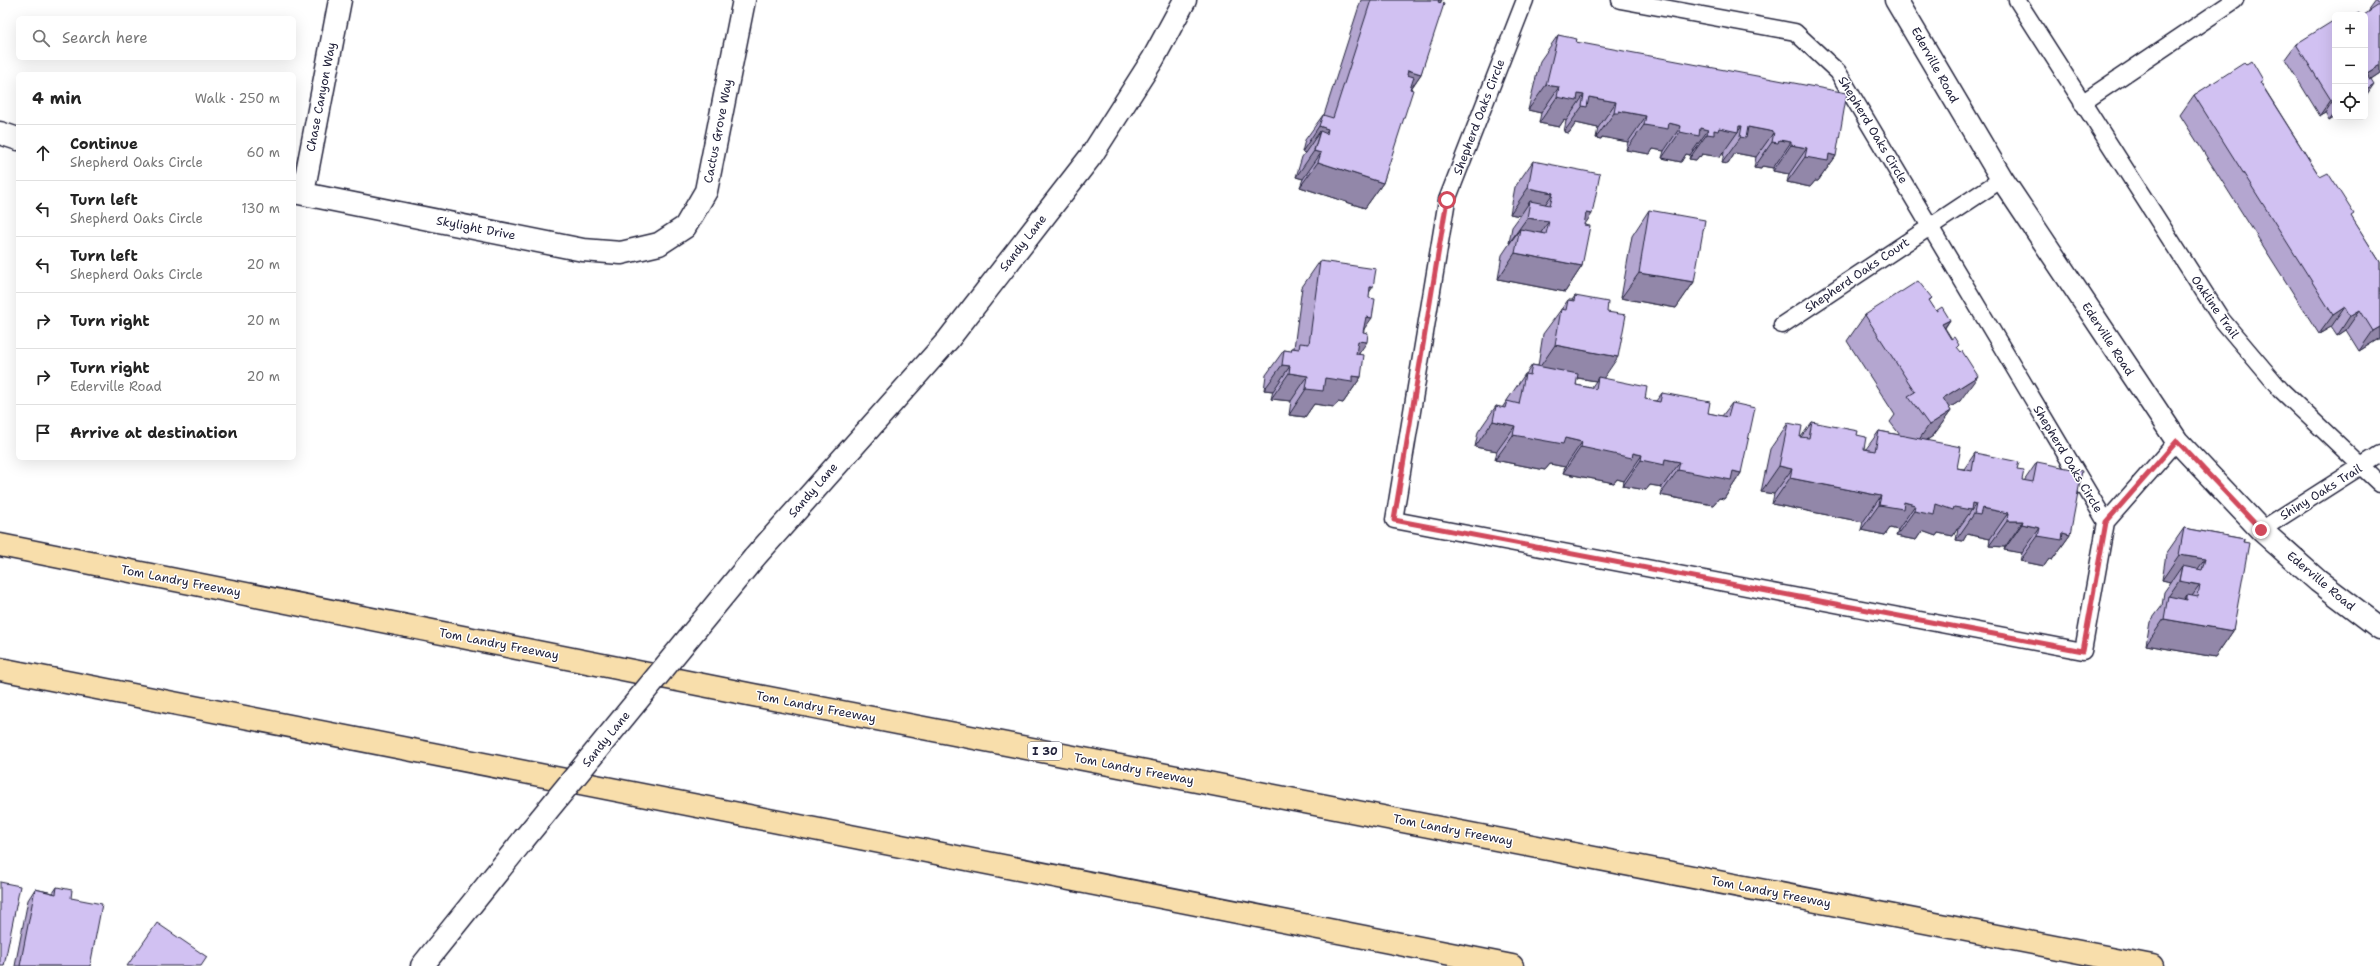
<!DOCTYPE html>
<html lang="en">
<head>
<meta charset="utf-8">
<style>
  :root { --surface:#fff; --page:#f2f2f2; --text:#222; --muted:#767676; --line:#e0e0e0 }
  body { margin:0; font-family:"Shantell Sans",sans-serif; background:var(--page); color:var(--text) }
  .controls { position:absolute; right:12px; top:12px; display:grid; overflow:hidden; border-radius:6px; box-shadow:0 4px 16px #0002 }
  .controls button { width:36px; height:36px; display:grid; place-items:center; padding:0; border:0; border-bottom:1px solid var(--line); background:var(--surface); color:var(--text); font:20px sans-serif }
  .stop { position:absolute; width:12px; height:12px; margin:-9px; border:3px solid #d1495b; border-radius:50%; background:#fff }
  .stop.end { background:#d1495b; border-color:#fff; box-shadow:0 1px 4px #0008 }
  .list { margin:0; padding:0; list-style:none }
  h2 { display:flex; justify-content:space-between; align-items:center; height:52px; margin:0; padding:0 16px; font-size:17px }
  h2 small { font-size:13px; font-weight:400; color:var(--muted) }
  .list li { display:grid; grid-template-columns:26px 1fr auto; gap:12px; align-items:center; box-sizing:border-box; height:56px; padding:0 16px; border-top:1px solid var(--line) }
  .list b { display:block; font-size:15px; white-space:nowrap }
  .list p { margin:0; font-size:13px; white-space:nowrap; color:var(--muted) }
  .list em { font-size:13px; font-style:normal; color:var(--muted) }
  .icon { flex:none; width:22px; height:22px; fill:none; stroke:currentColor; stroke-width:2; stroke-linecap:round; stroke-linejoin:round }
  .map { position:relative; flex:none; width:2380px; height:966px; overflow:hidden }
  .search { position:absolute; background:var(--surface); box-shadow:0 4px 16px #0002; left:16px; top:16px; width:280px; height:44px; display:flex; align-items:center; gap:10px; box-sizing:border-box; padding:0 14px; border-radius:6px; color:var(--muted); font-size:15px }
  .panel { position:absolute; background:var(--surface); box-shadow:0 4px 16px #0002; left:16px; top:72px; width:280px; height:388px; border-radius:6px }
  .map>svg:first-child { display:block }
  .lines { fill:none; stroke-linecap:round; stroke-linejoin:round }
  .service-casing { stroke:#22223b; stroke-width:19 }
  .minor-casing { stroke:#22223b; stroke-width:25 }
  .tertiary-casing { stroke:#22223b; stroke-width:25 }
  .motorway-casing { stroke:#22223b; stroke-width:25 }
  .service { stroke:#fff; stroke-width:16 }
  .minor { stroke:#fff; stroke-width:22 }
  .tertiary { stroke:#fff; stroke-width:22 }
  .motorway { stroke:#f8deab; stroke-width:22 }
  .tertiary-bridge-casing { stroke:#22223b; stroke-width:25; stroke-linecap:butt }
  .tertiary-bridge { stroke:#fff; stroke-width:22 }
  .wall { fill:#b4a6d0; stroke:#22223b; fill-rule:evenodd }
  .shaded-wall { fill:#9287a9; stroke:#22223b }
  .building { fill:#d1c1f2; stroke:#22223b }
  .route { stroke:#d1495b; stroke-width:5 }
  .labels { text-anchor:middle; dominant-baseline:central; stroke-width:3; stroke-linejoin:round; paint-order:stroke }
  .shield { fill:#fff; stroke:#646476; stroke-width:1 }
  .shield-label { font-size:11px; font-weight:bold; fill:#22223b }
  .street-label { font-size:12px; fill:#22223b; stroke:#fff }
</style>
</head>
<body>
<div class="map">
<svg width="2380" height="966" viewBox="0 0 2380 966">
  <rect width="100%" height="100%" fill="#fff"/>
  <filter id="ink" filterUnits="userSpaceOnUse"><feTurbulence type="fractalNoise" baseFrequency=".025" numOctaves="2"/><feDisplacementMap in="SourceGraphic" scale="8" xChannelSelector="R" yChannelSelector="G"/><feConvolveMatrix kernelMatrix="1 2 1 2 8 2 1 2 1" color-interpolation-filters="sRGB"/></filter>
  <g filter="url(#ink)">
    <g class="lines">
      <g class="service-casing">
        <path id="service" d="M1525,0l-78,200 -53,320 689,131 23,-129 -268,-450 -43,-40 -175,-32
          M2017,0l205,320 59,70 99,94
          M2082,103l153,-103
          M1782,325l220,-146
          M2106,522l71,-81
          M2261,530l119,-76"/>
      </g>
      <g class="minor-casing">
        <path id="minor" d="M0,133l18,6
          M294,192l289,58 38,3 38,-9 26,-17 21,-36 38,-191
          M303,193l37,-193"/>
      </g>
      <g class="tertiary-casing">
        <path id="tertiary" d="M1896,0l106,179 175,262 84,89 57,51 62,47
          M754,558l194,-218 143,-184 62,-97 32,-59
          M422,966l102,-127"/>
      </g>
      <g class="motorway-casing">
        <path id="motorway" d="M0,545l753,150 1399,271
          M0,669l1512,297"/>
      </g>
      <use href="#service" class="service"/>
      <use href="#minor" class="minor"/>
      <use href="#tertiary" class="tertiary"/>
      <use href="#motorway" class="motorway"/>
      <g class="tertiary-bridge-casing">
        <path id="tertiary-bridge" d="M524,839l230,-281"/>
      </g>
      <use href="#tertiary-bridge" class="tertiary-bridge"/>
    </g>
    <path class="wall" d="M1361,0h81l-2,3 -19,71 -10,15 -28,94 -18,25 -65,-21 3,-8 -7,-2 6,-20 3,-4 -3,-1 3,-12 18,-25h1z
      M2380,0v73l-9,6 -6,18 3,-85 8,-11z
      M2335,25v92l-6,4 -4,-8 -5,3 -35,-57 11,-15z
      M1558,35l18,7 260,114 -18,25h-3l-5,6 -23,-5 2,-8 -16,-3v-3l-11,-2 -1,3 -7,-1 2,-11 -21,-4 -7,11 -6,-1 2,-11 -4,5 -18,-3 -2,3 -1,-1 -3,4 -7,-1 1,-4 -4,-1 -5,8 -19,-4 2,-7 -11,-2 -3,5 -24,-4 2,-8 -26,-5 -1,2 -5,-1 2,-10 -22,-5 -7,10 -5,-1 2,-11 -2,-1 -5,7 -20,-4 2,-10 -13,-3 12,-49z
      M2246,65l15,18 59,94 32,41 28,44v76l-21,13 -13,-21 -9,6 -6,-9 -12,7 -139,-219 14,-20z
      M1533,161l52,64 -3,41 -17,26 -67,-13 4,-24 8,-12h-1l3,-16 8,-11 -10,-2 5,-27z
      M1649,210l45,72 -18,26 -55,-10 11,-62z
      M1320,261l49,32 -5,37 -5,24 2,23 -18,26 -5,-1 -4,5 -20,-3 -9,13 -16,-2 2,-14 -20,-2 2,-8 -9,-1 2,-15 18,-25 6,1 2,-3h2l8,-61z
      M1575,296l32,16 -4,66 42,21 11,2 6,-8 46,20 14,3 10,-13 9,70 -17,26 -5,-1 -6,7 -53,-10 2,-8 -12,-2 -4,5 -23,-4 1,-5 -7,-2 -3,4 -51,-10 2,-6 -15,-3 -5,6 -50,-10 2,-9 -22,-4 3,-15 18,-26 6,2 23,-34h1l6,-9 6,1 5,-32 25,-34h4zM1577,378l19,3 -5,7 -15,-3z
      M1932,298l-3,3 7,10 14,9 -5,8 12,19 3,54 -11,7 2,3 -18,25 -6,4 30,28 7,1 11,-16 42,16 5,11 2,1 13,-19 33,73 -18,25 -3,-1 -5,7 -24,-5 2,-8 -18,-3 1,-3 -16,-1 1,-7 -23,-5 -4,7 -7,-1 2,-11h-1l-4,7 -15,-3 -2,3 -14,-5 -6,9 -20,-4 2,-6 -8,-2 -5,7 -24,-5 2,-8 -91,-18 2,-10 -13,-2 9,-43 18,-26 12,14h1l11,-15 45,13 7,14h2l13,-18 21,4 -10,-13 5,-7 -48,-74 18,-26z
      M2184,528l60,11 -11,92 -18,26 -69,-12 4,-23 12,-16 2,-14 7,-10 -9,-2 4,-26z
      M57,887l14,11 19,68h-75l13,-66 7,-11 18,4z"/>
    <path class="shaded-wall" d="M1427,0h15l-11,15z
      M2380,65v8l-15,10 2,-10z
      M1408,70l13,4 -18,26 -13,-4z
      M2374,84l-9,13v-7z
      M1546,85l13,2 -18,26 -13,-3z
      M1578,94l6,1 -18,26 -2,-1 -5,7 -20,-4 18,-26z
      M1589,97l27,5 -18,26 -22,-5 -7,10 -5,-1z
      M2335,97l-10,16 -5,3 11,-16z
      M1619,111l27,5 -18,26 -26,-5 -1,2 -5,-1 18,-25z
      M2335,113v4l-6,4z
      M1669,123l12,3 -17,25 -11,-2 -3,5 -24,-4 18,-25z
      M1319,126l9,3 -14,21 6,-19 -15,22 -3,-1z
      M1739,126h3l-22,31 -18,-3 -2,3 -1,-1 -3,4 -7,-1 18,-25 12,-6z
      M1748,127l26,5 -18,25 -21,-4 -7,11 -6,-1z
      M1700,128l8,2 -18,25 -4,-1 -5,8 -19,-4 18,-26z
      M1779,140l12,2 -18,26 -11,-2 -1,3 -7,-1 18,-26z
      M1791,145l16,3 -18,26 -16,-3z
      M1314,151l7,2 -18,26 -7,-2z
      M1829,154l7,2 -18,25h-3l-5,6 -23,-5 18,-25z
      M1318,162l65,21 -18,25 -65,-21z
      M1528,188l25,5 -18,26 -5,-18 -10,15 -10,-2z
      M1586,213l6,1 -18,26z
      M1527,218l22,3 -18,26 -11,-18 -10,14h-1z
      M1515,253l67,13 -17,26 -67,-13z
      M1639,273l55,9 -18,26 -55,-10z
      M1370,287h3l-18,26z
      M2345,307l-14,20 -12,7 14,-19z
      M2360,310l-14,20 -9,6 13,-20z
      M1366,317l6,1 -18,25z
      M1950,320l-18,25 10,-21z
      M2380,327v11l-21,13 14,-20z
      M1358,341l9,1 -18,26z
      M1555,345l63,12 -17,25 -3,-5 -2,4 -59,-10z
      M1282,365l8,1 -17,25 -9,-1z
      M1289,373l19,3 -17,25 -20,-2z
      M1352,376l9,1 -18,26 -5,-1 -4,5 -20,-3 -9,13 -16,-2 17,-26 19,-11z
      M1978,376l-18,25 -33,21 16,-24z
      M1951,411l-18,25 -21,14 17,-25z
      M1493,421l22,5 -18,25 -22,-4z
      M1513,435l52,3 17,4 -17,25 -15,-3 -5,6 -50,-10z
      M1581,447l52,6 9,2 -18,26 -7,-2 -3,4 -51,-10z
      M1665,459l15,3 -18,25 -12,-2 -4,5 -23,-4 18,-26z
      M1779,466l13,3 -18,25 -13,-2z
      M1678,470l55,1 8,2 -17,26 -5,-1 -6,7 -53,-10z
      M1790,478l91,18 -18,26 -91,-18z
      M1904,502l11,3 -17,25 -8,-2 -5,7 -24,-5 18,-25z
      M1972,503l4,1 -18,25h-1l-4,7 -15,-3 -2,3 -14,-5 -6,9 -20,-4 18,-25 22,-7z
      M1982,508l26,5 -18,26 -23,-5 -4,7 -7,-1 18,-26z
      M2007,521h16l-18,26 -16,-1z
      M2022,524l18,4 -18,25 -18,-3z
      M2063,533l7,2 -18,25 -3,-1 -5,7 -24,-5 18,-25z
      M2179,555l26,4 -17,24 12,2 -18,25 5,-10v-5l-10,14 -9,-12 11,-16 3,-15 -11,16 -9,-2z
      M2164,619l69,12 -18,26 -69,-12z"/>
    <path class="building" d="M1371,0h68l-1,2 6,2 -23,70 -13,-4 -1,5 7,2 -4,12 3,1 -30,93 -65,-21 3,-9 -7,-2 6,-20 7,3 1,-5 -9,-3 4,-11 10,3z
      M2377,0h3v65l-13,8 7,11 -9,6v-75h-1l15,-10 -3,-4z
      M2359,13l1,2h-5z
      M2333,21l2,4v72l-4,3 -35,-56z
      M1558,35l19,4 -1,3 271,51 -11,63 -7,-2 -1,7 -23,-4 2,-9 -16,-3v-3l-12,-2 -1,3 -6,-1 2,-10 -26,-5 -2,11 -6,-1 2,-11h-3l-1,6 -19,-4 -1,3 -4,-1v5l-7,-1 1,-4 -8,-2 -1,8 -19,-4 1,-6 -12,-3 -1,6 -24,-4 2,-9 -27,-5v2h-5l2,-11 -27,-5 -2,10 -5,-1 2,-11 -6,-1 -1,7 -20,-4 2,-10 -13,-2z
      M2252,61l11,19 -3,2 60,95 8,-4 26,41 -3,2 29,46v65l-7,4 -13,-21 -10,6 -5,-9 -12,8 -139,-220 50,-32 2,2z
      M1533,161l67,13 -8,40 -6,-1 -2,12 6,1 -8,40 -67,-13 5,-24 26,5 3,-13 -22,-3 3,-17 20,4 3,-12 -25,-5z
      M1649,210l56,10 -11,62 -55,-9z
      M1320,261l56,8 -3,18h-3l-1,11 6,1 -3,19 -6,-1 -3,15 5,1 -1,9 -9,-1 -2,13 8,1 -3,22 -9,-1v6l-27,-4 -2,13 -17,-2 2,-13 -19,-3 1,-7 -8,-1 2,-15 7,1 1,-3 7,1 1,-6 9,1z
      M1918,281l14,17 -3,2 7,11 6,-4 8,13 -8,4 9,15 3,-2 5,8 -2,2 4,5 1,-1 16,25 -35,22 8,13 -22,14 -21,-29 7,-4 -50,-77z
      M1575,296l33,6 -1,10 19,3 -8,42 -63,-12 6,-36 5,1 2,-10 6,1z
      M1532,365l46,9 -2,11 20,4 2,-12 49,10 -2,12 15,3 2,-9 48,9 -2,11 20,4 4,-14 23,5 -14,65 -8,-2 -2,9 -53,-10 2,-8 -15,-3 -1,6 -23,-5 1,-5 -9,-2 -1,5 -51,-11 1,-5 -17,-4 -2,6 -50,-9 2,-9 -22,-5 3,-15 9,2 2,-7 12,3 6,-30 5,1z
      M1812,422l46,9 -1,4 9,2 -2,12 11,2 4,-20 82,16 -4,21 15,3 3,-18 44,9 -2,7 7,1 -2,10 11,2 4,-20 45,9 -12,64 -7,-2 -1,7 -24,-4 2,-8 -18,-4 1,-3h-16l1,-8 -26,-5 -2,7 -6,-1 2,-10 -4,-1 -1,7 -17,-3 -1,3 -17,-6 -2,11 -20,-4 1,-6 -11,-3 -1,7 -24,-4 2,-9 -91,-18 2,-9 -13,-3 9,-43 14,3 -2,11 9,1z
      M2184,528l60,11 -1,3 6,1 -16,88 -69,-12 4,-23 19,4v-5l11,2 2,-12 -21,-4 3,-15 20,4 3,-11 -26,-4z
      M0,882l20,4 -16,80h-4z
      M57,887l15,3 -1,8 31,6 -12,62h-70l15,-77 21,5z
      M157,923l50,34 -6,9h-74z"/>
  </g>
  <g class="lines" filter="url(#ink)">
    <path class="route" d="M1447,200l-53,320 689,131 23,-129 71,-81 84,89"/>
  </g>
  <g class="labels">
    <rect class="shield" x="1028" y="742" width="34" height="18" rx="3"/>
    <g class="shield-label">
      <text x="1045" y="751">I 30</text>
    </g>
    <g class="street-label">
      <text transform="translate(1935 65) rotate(61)">Ederville Road</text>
      <text transform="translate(321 97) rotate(-79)">Chase Canyon Way</text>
      <text transform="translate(1479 117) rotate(-69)">Shepherd Oaks Circle</text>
      <text transform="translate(1873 130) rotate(59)">Shepherd Oaks Circle</text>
      <text transform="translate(718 131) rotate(-79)">Cactus Grove Way</text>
      <text transform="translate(476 228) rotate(11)">Skylight Drive</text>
      <text transform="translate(1023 243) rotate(-52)">Sandy Lane</text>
      <text transform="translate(1857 275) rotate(-34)">Shepherd Oaks Court</text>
      <text transform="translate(2215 307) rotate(55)">Oakline Trail</text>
      <text transform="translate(2108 339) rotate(57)">Ederville Road</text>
      <text transform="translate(2068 459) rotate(59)">Shepherd Oaks Circle</text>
      <text transform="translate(813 490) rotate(-49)">Sandy Lane</text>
      <text transform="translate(2321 492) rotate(-32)">Shiny Oaks Trail</text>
      <text transform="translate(181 581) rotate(11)">Tom Landry Freeway</text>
      <text transform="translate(2321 581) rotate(40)">Ederville Road</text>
      <text transform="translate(499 644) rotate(11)">Tom Landry Freeway</text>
      <text transform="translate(816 707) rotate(11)">Tom Landry Freeway</text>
      <text transform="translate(606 739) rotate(-51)">Sandy Lane</text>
      <text transform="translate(1134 769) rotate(11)">Tom Landry Freeway</text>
      <text transform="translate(1453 830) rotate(11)">Tom Landry Freeway</text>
      <text transform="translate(1771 892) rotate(11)">Tom Landry Freeway</text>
    </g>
  </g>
</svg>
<div class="controls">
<button>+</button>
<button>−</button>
<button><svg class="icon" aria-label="locate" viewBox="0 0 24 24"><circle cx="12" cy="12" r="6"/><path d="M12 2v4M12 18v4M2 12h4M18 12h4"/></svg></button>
</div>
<div class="stop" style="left:1447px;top:200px"></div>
<div class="stop end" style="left:2261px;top:530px"></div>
<div class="search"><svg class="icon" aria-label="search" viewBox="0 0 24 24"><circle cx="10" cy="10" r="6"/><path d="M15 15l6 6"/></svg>Search here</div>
<section class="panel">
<h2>4 min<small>Walk · 250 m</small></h2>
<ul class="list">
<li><svg class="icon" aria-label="ahead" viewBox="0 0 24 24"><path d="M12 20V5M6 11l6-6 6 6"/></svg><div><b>Continue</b><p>Shepherd Oaks Circle</p></div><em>60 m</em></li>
<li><svg class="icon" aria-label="left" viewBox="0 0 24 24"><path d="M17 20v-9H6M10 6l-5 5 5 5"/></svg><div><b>Turn left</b><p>Shepherd Oaks Circle</p></div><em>130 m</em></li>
<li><svg class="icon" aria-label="left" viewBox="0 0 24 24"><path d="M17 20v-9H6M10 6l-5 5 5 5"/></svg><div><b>Turn left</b><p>Shepherd Oaks Circle</p></div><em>20 m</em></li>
<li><svg class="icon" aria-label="right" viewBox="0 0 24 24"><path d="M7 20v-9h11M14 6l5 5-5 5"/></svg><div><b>Turn right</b></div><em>20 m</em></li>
<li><svg class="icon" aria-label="right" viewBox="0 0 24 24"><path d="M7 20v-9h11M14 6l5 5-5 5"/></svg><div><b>Turn right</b><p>Ederville Road</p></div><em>20 m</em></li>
<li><svg class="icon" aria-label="arrive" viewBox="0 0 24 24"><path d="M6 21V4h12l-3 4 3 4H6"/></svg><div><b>Arrive at destination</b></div></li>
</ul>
</section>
</div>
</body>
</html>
